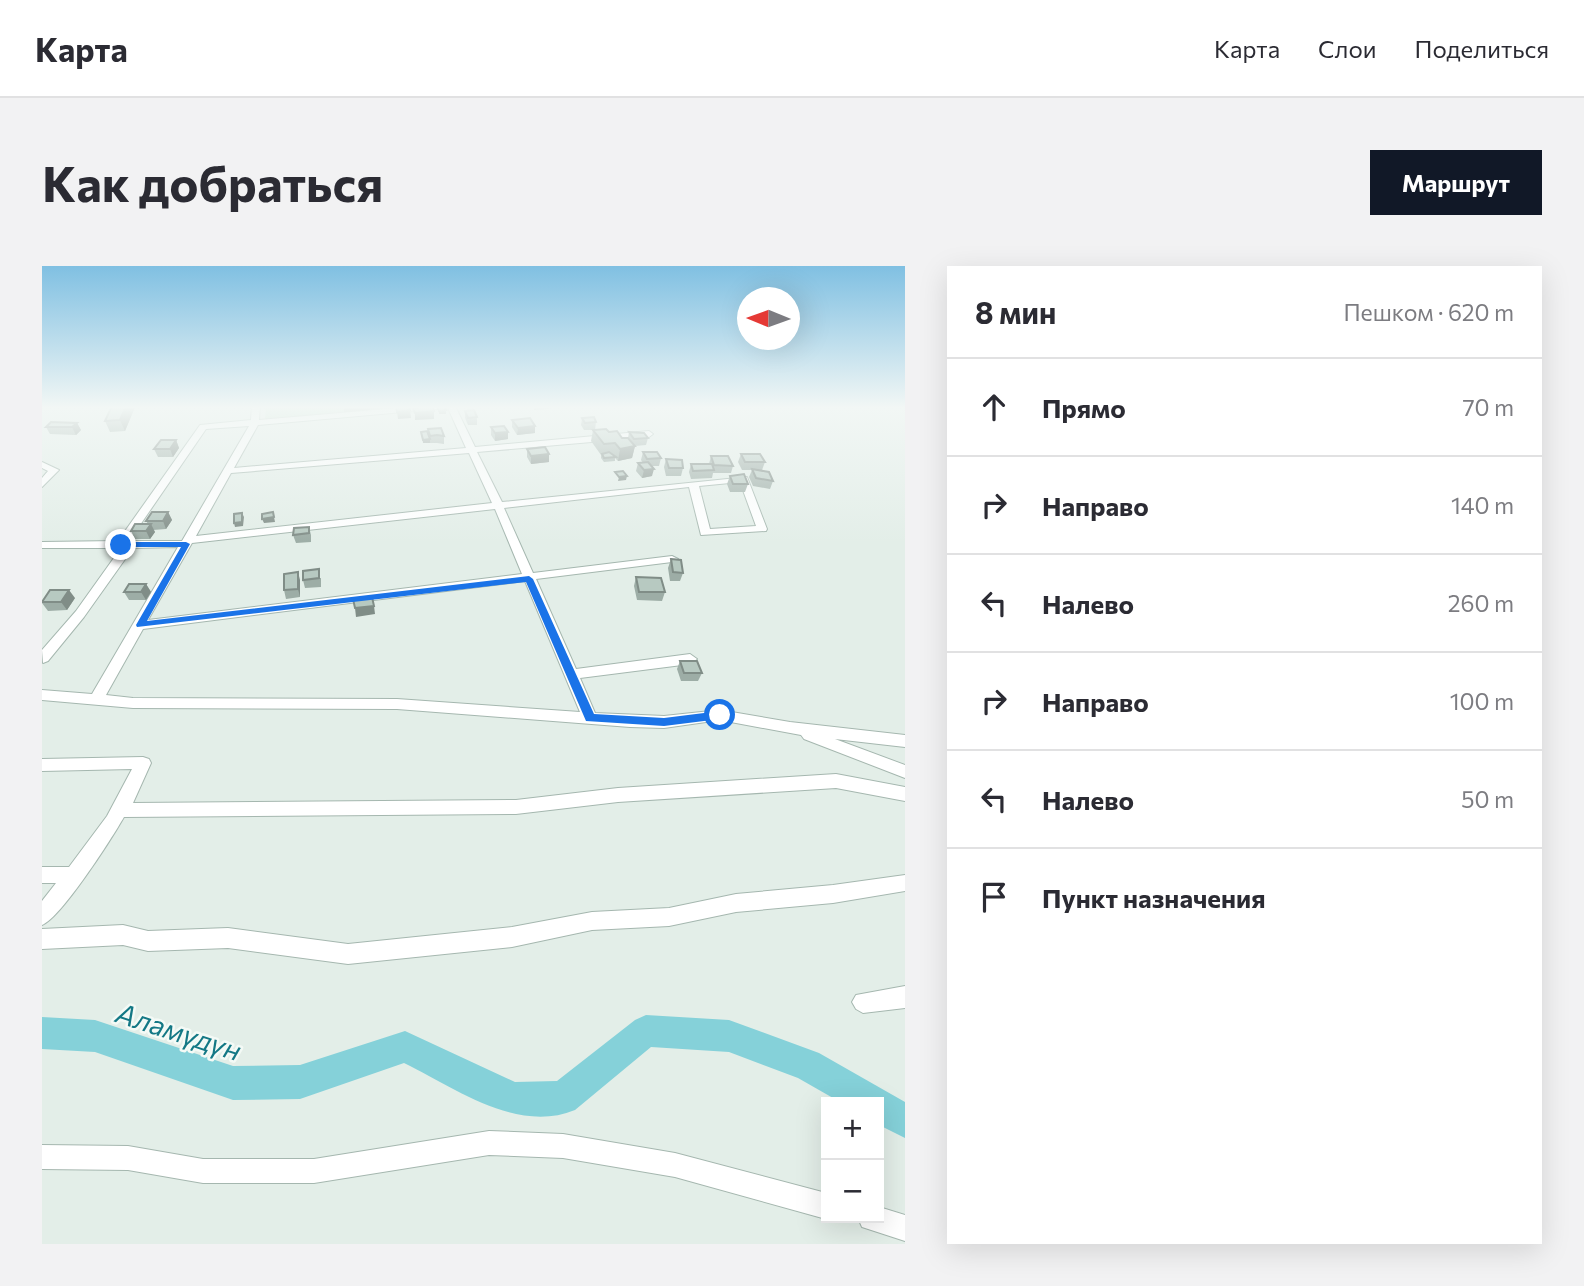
<!DOCTYPE html>
<html lang="ru">
<head>
<meta charset="utf-8">
<style>
  :root { --surface:#fff; --page:#f2f2f3; --text:#2b2b33; --muted:#7c7c81; --line:#e1e1e2; --accent:#111827 }
  body { margin:0; font-family:Commissioner,sans-serif; background:var(--page); color:var(--text) }
  .controls { position:absolute; right:21px; bottom:21px; display:grid; overflow:hidden; border-radius:0px; box-shadow:0 7px 28px #0002 }
  .controls button { width:63px; height:63px; display:grid; place-items:center; padding:0; border:0; border-bottom:2px solid var(--line); background:var(--surface); color:var(--text); font:35px sans-serif }
  .compass { position:absolute; left:695px; top:21px; width:63px; height:63px; border-radius:50%; background:var(--surface); box-shadow:0 7px 28px #0002; rotate:271deg }
  .stop { position:absolute; width:21px; height:21px; margin:-16px; border:5px solid #1a73e8; border-radius:50%; background:#fff }
  .stop.end { background:#1a73e8; border-color:#fff; box-shadow:0 2px 7px #0008 }
  .list { margin:0; padding:0; list-style:none }
  h2 { display:flex; justify-content:space-between; align-items:center; height:91px; margin:0; padding:0 28px; font-size:30px }
  h2 small { font-size:23px; font-weight:400; color:var(--muted) }
  .list li { display:grid; grid-template-columns:46px 1fr auto; gap:21px; align-items:center; box-sizing:border-box; height:98px; padding:0 28px; border-top:2px solid var(--line) }
  .list b { display:block; font-size:26px; white-space:nowrap }
  .list em { font-size:23px; font-style:normal; color:var(--muted) }
  .icon { flex:none; width:38px; height:38px; fill:none; stroke:currentColor; stroke-width:2; stroke-linecap:round; stroke-linejoin:round }
  .map { position:relative; flex:none; width:863px; height:978px; overflow:hidden; border-radius:0px }
  header { display:flex; align-items:center; gap:42px; box-sizing:border-box; height:98px; padding:0 35px; background:var(--surface); border-bottom:2px solid var(--line) }
  header strong { font-size:33px }
  nav { display:flex; gap:38px; margin-inline-start:auto; font-size:24px }
  .intro { display:flex; align-items:center; justify-content:space-between; box-sizing:border-box; height:168px; padding:0 42px }
  h1 { margin:0; font-size:49px }
  .button { padding:18px 32px; border-radius:0px; background:var(--accent); color:#fff; font-size:24px; font-weight:700 }
  main { display:flex; gap:42px; padding:0 42px }
  aside { flex:1; background:var(--surface); border-radius:0px; box-shadow:0 7px 28px #0002 }
  .map>svg:first-child { display:block }
  .green { fill:#b9e1c2 }
  .lines { fill:none; stroke-linecap:round; stroke-linejoin:round }
  .river { fill:#85d1d9; fill-rule:evenodd }
  .minor-casing { stroke:#a5b7af; stroke-width:2 }
  .minor { fill:#fff; fill-rule:evenodd }
  .wall { fill:#9dada6 }
  .shaded-wall { fill:#808d87 }
  .building { fill:#b7c9c1; stroke:#808d87; stroke-width:2 }
  .route { fill:#1a73e8 }
  .labels { text-anchor:middle; dominant-baseline:central; stroke-width:5; stroke-linejoin:round; paint-order:stroke }
  .near-water-label { font-size:28px; font-style:italic; fill:#137885; stroke:#f4faf6 }
</style>
</head>
<body>
<header>
<strong>Карта</strong>
<nav><a>Карта</a><a>Слои</a><a>Поделиться</a></nav>
</header>
<div class="intro"><h1>Как добраться</h1><a class="button">Маршрут</a></div>
<main>
<div class="map">
<svg width="863" height="978" viewBox="0 0 863 978">
  <rect width="100%" height="100%" fill="#e3eee8"/>
  <path class="green" d="M224,140h157l-158,14z"/>
  <g class="lines">
    <path class="river" d="M604,749l83,5 90,33 86,49v36l-26,-13v-23h-39l-42,-24 -69,-26 -78,-5 -76,63c-58,24 -120,-22 -171,-47l-104,36 -67,1 -138,-48 -53,-3v-32l53,3 138,46 67,-1 105,-34 110,51 42,-1 78,-61z"/>
    <g class="minor-casing">
      <path id="minor" d="M210,140h8l-1,14 162,-14h34l20,41 174,-16 4,3 -4,3 -172,15 25,50 245,-25 20,52 -1,2 -65,4 -12,-48 -185,21 29,65 139,-17 6,3 -6,3 -136,17 40,90 114,-15 7,5 -7,5 -110,14 15,35 69,3 56,-6 70,12 115,13v12l-70,-8 70,26v13l-101,-39 -3,-4 -81,-15 -56,8 -34,-1 -233,-18 -264,-1 -91,-8v-10l50,4 86,-147 -45,1 -49,69 -36,44 -5,2 -1,-13 34,-39 45,-63h-79v-6l76,-1 82,-116 51,-5zM406,142l18,40 -232,20 24,-43zM207,160l-67,115h-53l77,-112zM427,187l23,50 -296,33 35,-63zM698,216l16,44 -46,3 -11,-43zM453,243l27,65 -374,46 44,-77zM483,315l55,131 -183,-13 -264,-1 -27,-3 37,-66z
        M0,196l17,8 -17,17v-9l6,-7 -6,-3z
        M101,491l6,2 2,4 -18,40 383,-3 102,-12 218,-14 69,13v14l-69,-13 -218,14 -102,12 -392,3c-12,21 -63,101 -82,108v-24l14,-18h-14v-16h27l38,-51 25,-47 -90,2v-12z
        M863,609v16l-72,12 -97,9 -67,14 -77,4 -80,17 -164,17 -120,-16 -80,3 -25,-6 -81,4v-20l81,-4 25,6 80,-3 120,16 164,-17 80,-15 77,-4 67,-14 97,-9z
        M863,720v22l-42,5 -7,-4 -4,-7 4,-7z
        M447,865l74,3 112,19 151,40v25h3l-3,1 -151,-42 -112,-19 -74,-3 -175,28h-111l-75,-13 -86,-1v-24l86,1 75,13h111z
        M837,941l26,8v26l-43,-14 -4,-9h21z"/>
    </g>
    <use href="#minor" class="minor"/>
  </g>
  <path class="wall" d="M93,141l-10,24 -15,1 -5,-11z
    M423,145l12,6v8h-9l-3,-7z
    M540,152l14,4 -1,8h-11l-3,-5z
    M470,154l23,6v7l-18,2 -5,-8z
    M35,157l4,7 -5,5 -26,-1 -4,-7z
    M449,161l17,5v7l-13,2 -4,-6z
    M386,163l16,7v8l-7,-1h-14l-2,-11 7,1z
    M551,164l16,2 13,6h6l1,-6 19,6 -2,7 -11,1 -3,12 -14,3 -3,-3v3l-11,1 -3,-4v-3l-10,-14z
    M134,174l3,8 -6,9h-15l-4,-8z
    M485,183l22,5v8l-18,2 -4,-7z
    M601,186l18,6 -2,8h-7v10l-10,2 -6,-7 2,-8h5l-2,-3z
    M699,188l24,8 -3,8h-4l15,11 -3,8 -17,-3 -4,-9 3,-7h-10l-4,-8z
    M669,190l22,10 -2,7h-18l-1,5 -21,1 -2,-7 2,-8h18z
    M624,193l17,9 -2,8h-15l-2,-9z
    M688,210l18,8 -3,8h-15l-3,-8z
    M126,246l4,8 -6,9 -13,1 2,2 -5,7h-15l-4,-8 17,-7 -2,-3z
    M267,261l2,8v7l-15,1 -3,-8z
    M629,293l12,14 -3,8h-10l-2,-13z
    M594,311l29,15 -3,9 -25,-1 -3,-14z
    M279,312v9l-16,1 -2,-8z
    M258,314v17l-14,2 -2,-9z
    M104,318l5,8 -5,8h-17l-5,-8z
    M33,332l-8,12 -19,1 -6,-8z
    M638,395l22,12 -4,8h-17l-4,-12z"/>
  <path class="shaded-wall" d="M84,140h9v1l-10,24 -5,-11z
    M301,140h70l-69,6z
    M492,140h15l-1,3 -14,1z
    M368,144l1,8 -13,1 -1,-7z
    M404,144v4h-7v-3z
    M392,145v8l-19,1v-7z
    M35,157l4,7 -5,5 -4,-8z
    M493,160v7l-18,2 1,-7z
    M466,166v7l-13,2v-8z
    M388,173v4h-7v-3z
    M134,174l3,8 -6,9 -3,-8z
    M593,180l-3,12 -14,3 2,-12z
    M507,188v8l-18,2v-8z
    M612,203l-2,7 -10,2 2,-8z
    M585,210l-1,4 -8,1 1,-4z
    M126,246l4,8 -6,9 -3,-8z
    M231,246l2,10 -11,1 -2,-4z
    M200,247l2,4 -1,9 -8,1 -1,-4z
    M109,258l4,8 -5,7 -4,-8z
    M256,306l2,8v17l-2,-8z
    M104,318l5,8 -5,8 -5,-8z
    M27,324l6,8 -8,12 -6,-8z
    M332,340l1,8 -19,3 -1,-9z"/>
  <path class="building" d="M70,140h14l-6,14 -15,1z
    M367,140l1,4 -13,2 -1,-5z
    M376,140h14l2,5 -19,2 -2,-4 5,-1z
    M395,140h7l2,4 -7,1z
    M432,144l3,7 -9,1 -3,-7z
    M552,151l2,5 -11,1 -3,-5z
    M488,152l5,8 -17,2 -6,-8z
    M9,156l26,1 -5,4h-26z
    M462,160l4,6 -13,1 -4,-6z
    M399,162l3,8 -7,-1 -7,1 -2,-7z
    M564,163l3,3 8,-1 5,7h6l7,8 -15,3 -5,-6 -11,1 -11,-14z
    M385,165l3,8 -7,1 -2,-8z
    M587,166l15,1 4,5 -14,1z
    M119,174h15l-6,9h-16z
    M503,181l4,7 -18,2 -4,-7z
    M567,186l7,5 -12,1 -2,-4z
    M601,186h14l4,6 -14,1z
    M699,188h19l5,8h-20z
    M669,190h17l5,10 -19,-1z
    M624,193l16,1 1,8h-14z
    M606,196l6,7 -10,1 -6,-7z
    M649,198h21l2,6 -21,1z
    M710,203l17,3 4,9 -17,-3z
    M581,205l4,5 -8,1 -4,-5z
    M702,208l4,10h-15l-3,-8z
    M110,246h16l-5,9h-17z
    M231,246l1,5 -12,2v-5z
    M200,247v9l-8,1v-9z
    M93,258h16l-5,7h-15z
    M267,261v6l-16,2 1,-7z
    M629,293l10,1 2,13 -10,-1z
    M277,303v9l-16,2v-9z
    M256,306v17l-14,1v-16z
    M594,311l25,1 4,14h-26z
    M87,318h17l-5,8h-17z
    M8,324h19l-8,12h-19z
    M330,331l2,9 -19,2 -2,-9z
    M638,395h17l5,12h-18z"/>
  <linearGradient id="sky" x2="0" y2="1"><stop stop-color="#80c0e2"/><stop offset="0.51" stop-color="#f2f7f5"/><stop offset="1" stop-color="#f2f7f5" stop-opacity="0"/></linearGradient>
  <rect width="863" height="277" fill="url(#sky)"/>
  <path class="route" d="M144,276l4,2 -43,77 382,-45 4,3 61,135 70,4 56,-7 5,4 -5,4 -56,7 -78,-5 -60,-139 -389,45 -1,-2 45,-78h-60l-4,-2 4,-3z"/>
  <g class="labels">
    <g class="near-water-label">
      <text transform="translate(137 765) rotate(18)">Аламүдүн</text>
    </g>
  </g>
</svg>
<div class="controls">
<button>+</button>
<button>−</button>
</div>
<svg class="compass" viewBox="-18 -18 36 36"><path d="M0-13l5 13h-10z" fill="#e53935"/><path d="M0 13l5-13h-10z" fill="#7c7c81"/></svg>
<div class="stop" style="left:678px;top:449px"></div>
<div class="stop end" style="left:79px;top:279px"></div>
</div>
<aside>
<h2>8 мин<small>Пешком · 620 m</small></h2>
<ul class="list">
<li><svg class="icon" aria-label="ahead" viewBox="0 0 24 24"><path d="M12 20V5M6 11l6-6 6 6"/></svg><div><b>Прямо</b></div><em>70 m</em></li>
<li><svg class="icon" aria-label="right" viewBox="0 0 24 24"><path d="M7 20v-9h11M14 6l5 5-5 5"/></svg><div><b>Направо</b></div><em>140 m</em></li>
<li><svg class="icon" aria-label="left" viewBox="0 0 24 24"><path d="M17 20v-9H6M10 6l-5 5 5 5"/></svg><div><b>Налево</b></div><em>260 m</em></li>
<li><svg class="icon" aria-label="right" viewBox="0 0 24 24"><path d="M7 20v-9h11M14 6l5 5-5 5"/></svg><div><b>Направо</b></div><em>100 m</em></li>
<li><svg class="icon" aria-label="left" viewBox="0 0 24 24"><path d="M17 20v-9H6M10 6l-5 5 5 5"/></svg><div><b>Налево</b></div><em>50 m</em></li>
<li><svg class="icon" aria-label="arrive" viewBox="0 0 24 24"><path d="M6 21V4h12l-3 4 3 4H6"/></svg><div><b>Пункт назначения</b></div></li>
</ul>
</aside>
</main>
</body>
</html>
